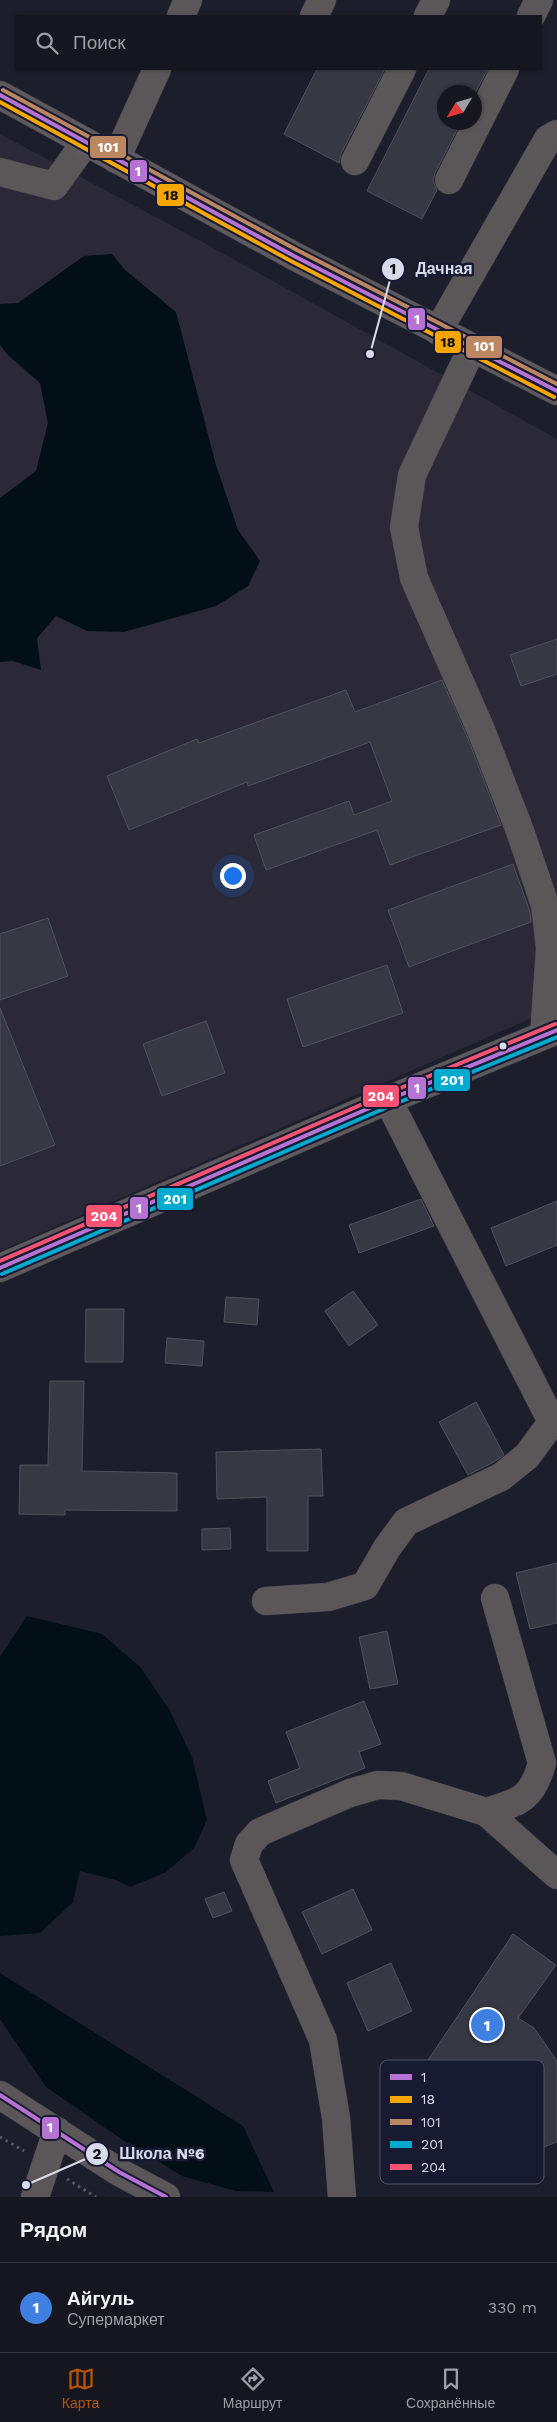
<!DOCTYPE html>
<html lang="ru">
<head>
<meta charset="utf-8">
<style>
  :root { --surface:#161620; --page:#1f1f29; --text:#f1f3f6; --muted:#9e9fa5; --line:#35353e; --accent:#b45309 }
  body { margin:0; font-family:"Work Sans",sans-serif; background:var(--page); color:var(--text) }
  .compass { position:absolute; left:437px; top:85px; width:45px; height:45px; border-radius:50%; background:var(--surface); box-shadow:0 1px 4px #0004; rotate:232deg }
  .you { position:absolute; left:232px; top:875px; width:18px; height:18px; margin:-12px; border:4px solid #fff; border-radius:50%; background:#1a73e8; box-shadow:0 0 0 8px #1a73e833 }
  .badge { display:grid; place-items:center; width:32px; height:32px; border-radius:50%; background:var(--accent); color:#fff; font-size:16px; font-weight:700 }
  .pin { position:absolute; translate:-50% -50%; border:2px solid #fff; box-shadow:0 1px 5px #0006 }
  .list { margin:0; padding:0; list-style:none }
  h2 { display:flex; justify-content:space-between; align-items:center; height:65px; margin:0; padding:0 20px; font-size:21px }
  h2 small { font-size:16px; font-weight:400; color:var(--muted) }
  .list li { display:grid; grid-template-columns:32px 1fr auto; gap:15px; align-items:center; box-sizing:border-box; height:90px; padding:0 20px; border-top:1px solid var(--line) }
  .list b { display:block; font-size:19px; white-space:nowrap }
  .list p { margin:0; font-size:16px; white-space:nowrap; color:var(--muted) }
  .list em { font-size:16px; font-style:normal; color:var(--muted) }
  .icon { flex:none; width:28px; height:28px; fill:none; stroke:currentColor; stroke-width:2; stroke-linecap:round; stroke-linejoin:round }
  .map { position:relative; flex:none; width:557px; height:2197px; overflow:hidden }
  .search { position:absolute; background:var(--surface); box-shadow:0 1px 4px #0004; left:15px; right:15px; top:15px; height:55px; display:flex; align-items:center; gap:12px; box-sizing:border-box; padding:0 18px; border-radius:0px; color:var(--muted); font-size:19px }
  .sheet { height:155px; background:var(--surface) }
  nav { display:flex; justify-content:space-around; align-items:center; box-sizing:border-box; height:70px; border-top:1px solid var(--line); background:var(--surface); font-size:14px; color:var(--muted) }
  nav a { display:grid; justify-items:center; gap:2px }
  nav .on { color:var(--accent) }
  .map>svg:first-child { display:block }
  .industrial { fill:#2b2837 }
  .water { fill:#030f16 }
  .building { fill:#363843; stroke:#50515c }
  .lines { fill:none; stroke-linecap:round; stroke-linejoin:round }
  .minor-casing { stroke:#383945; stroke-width:29 }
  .major-casing { stroke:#383945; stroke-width:29 }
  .path { stroke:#58575b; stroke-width:3; stroke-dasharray:2.5 4; stroke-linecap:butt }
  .minor { stroke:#5b5759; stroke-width:28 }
  .major { stroke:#5d595d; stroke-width:28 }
  .bus-1-casing { stroke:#171a31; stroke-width:8 }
  .bus-2-casing { stroke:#171a31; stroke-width:8 }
  .bus-3-casing { stroke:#171a31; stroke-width:8 }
  .bus-4-casing { stroke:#171a31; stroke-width:8 }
  .bus-5-casing { stroke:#171a31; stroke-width:8 }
  .bus-1 { stroke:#b673d3; stroke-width:4 }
  .bus-2 { stroke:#f7a600; stroke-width:4 }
  .bus-3 { stroke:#bb8660; stroke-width:4 }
  .bus-4 { stroke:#00a9ce; stroke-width:4 }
  .bus-5 { stroke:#f65372; stroke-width:4 }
  .bus-dot { fill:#d8dbeb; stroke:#171a31; stroke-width:2 }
  .key { fill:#171a31; stroke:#515469; stroke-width:1 }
  .key-label { font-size:14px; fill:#d8dbeb }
  .leader { fill:none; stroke:#d8dbeb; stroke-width:2 }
  .callout-dot { fill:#d8dbeb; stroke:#171a31; stroke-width:2 }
  .mark-label { font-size:15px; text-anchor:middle; font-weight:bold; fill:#111 }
  .callout-label { font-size:16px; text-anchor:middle; font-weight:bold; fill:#d8dbeb; stroke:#171a31; stroke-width:5; stroke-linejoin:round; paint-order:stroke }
  .line-badge { stroke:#171a31; stroke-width:2 }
  .badge-label { font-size:14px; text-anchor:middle; font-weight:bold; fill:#fff }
  .pale-badge-label { font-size:14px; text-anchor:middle; font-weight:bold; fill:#111 }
</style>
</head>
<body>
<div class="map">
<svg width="557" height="2197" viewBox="0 0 557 2197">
  <rect width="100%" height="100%" fill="#1d1e2b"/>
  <path class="industrial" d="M0,134l208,111 349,194v568l-557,244z"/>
  <path class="water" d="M112,254l13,16 51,42 40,153 22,65 22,31 -12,25 -32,20 -92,26 -37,-1 -31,-15 -19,22 4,32 -28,-9 -13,1v-164l36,-27 12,-48 -8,-40 -32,-28 -8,-10v-41l18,-1 66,-47z
    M27,1616l75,18 38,33 29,42 23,48 15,63 -13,28 -28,24 -36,15 -14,-7 -36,-9 -7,31 -33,31 -40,3v-279z
    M0,1973l243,153 31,66 -38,-1 -54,-15 -62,-38 -74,-51 -46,-68z"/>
  <path class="building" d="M317,69h68l-44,85 -2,9 -55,-29z
    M429,69h59l-14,26v-3h-30v30h17l-26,51 -2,8 4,9 -15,29 -55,-28z
    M557,639v35l-36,12 -11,-31z
    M442,680l25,56 34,89 -111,40 -13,-35 -111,40 -12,-35 95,-34 5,14 38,-14 -22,-59 -122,44 -1,-4 -118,48 -22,-54 90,-37 2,4 147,-53 9,22z
    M513,864l17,48 1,10 -122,45 -21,-57z
    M48,918l20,58 -68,24v-66z
    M387,965l16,48 -100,34 -16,-48z
    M0,1008l55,137 -55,21z
    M206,1021l19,52 -63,23 -19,-52z
    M421,1199l13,27 -75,27 -10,-28z
    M557,1201v44l-51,21 -15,-38z
    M353,1291l25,34 -29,21 -24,-35z
    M226,1297l33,2 -2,26 -33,-3z
    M86,1309h38l-1,53h-38z
    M167,1338l37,3 -2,25 -37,-3z
    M50,1381h34l-2,90 95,2v38l-112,-1v5l-46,-1 1,-49h28z
    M476,1402l28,53 -10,7 -26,13 -29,-53z
    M321,1449l2,47h-15v55h-41v-54l-50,2 -1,-47z
    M230,1528l1,21 -29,1v-21z
    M557,1563v60l-27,6 -14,-56z
    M387,1631l11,53 -28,5 -11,-52z
    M364,1701l17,43 -22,8 6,16 -89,35 -8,-22 32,-13 -14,-36z
    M353,1889l19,41 -50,24 -20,-42z
    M224,1892l8,19 -19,7 -8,-19z
    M513,1934l43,31 -38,53 16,10 23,33v81l-55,21 -86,-85z
    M391,1963l21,48 -44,20 -21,-48z"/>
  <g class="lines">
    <g class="minor-casing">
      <path id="minor" d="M181,16l7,-16
        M314,16l8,-16
        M428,16l8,-16
        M531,16l8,-16
        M116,159l41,-90
        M355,161l47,-92
        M0,172l54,14 31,-43
        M449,180l56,-111
        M438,331l110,-192 9,-5
        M472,348l-60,127 -8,52 10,51 67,152 39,101 25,74 5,43 -6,87
        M388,1100l164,322 5,3
        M266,1601l62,-4 37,-11 22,-38 19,-26 95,-45 26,-21 25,-34
        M486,1812c33,-10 46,-12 56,-49l-47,-165
        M0,2095l119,77 47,25
        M35,2197l22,-66
        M342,2197l-6,-79 -13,-78 -79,-180 5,-16 11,-12 90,-39 28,-8 23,1 85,26 71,63"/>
    </g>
    <g class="major-casing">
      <path id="major" d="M0,95l294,161 263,135
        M0,1268l388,-168 169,-70"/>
    </g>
    <path class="path" d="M0,2137l24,14
      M67,2179l29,18"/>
    <use href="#minor" class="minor"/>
    <use href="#major" class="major"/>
    <g class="bus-1-casing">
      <path id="bus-1" d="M0,95l294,161 263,135
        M0,1268l388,-168 169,-70
        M0,2095l119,77 47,25"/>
    </g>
    <g class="bus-2-casing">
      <path id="bus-2" d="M0,102l291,159 263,136"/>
    </g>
    <g class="bus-3-casing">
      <path id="bus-3" d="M3,90l294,160 260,134"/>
    </g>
    <g class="bus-4-casing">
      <path id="bus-4" d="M2,1274l388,-168 167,-69"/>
    </g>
    <g class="bus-5-casing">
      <path id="bus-5" d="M0,1261l386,-167 169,-70"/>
    </g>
    <use href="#bus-1" class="bus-1"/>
    <use href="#bus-2" class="bus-2"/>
    <use href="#bus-3" class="bus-3"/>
    <use href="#bus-4" class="bus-4"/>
    <use href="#bus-5" class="bus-5"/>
  </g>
  <circle class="bus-dot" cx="503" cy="1046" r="4.5"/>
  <rect x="380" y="2060" width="164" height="124" rx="8" class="key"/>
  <rect x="390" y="2074" width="22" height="6" fill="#b673d3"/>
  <rect x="390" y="2096" width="22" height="7" fill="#f7a600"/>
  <rect x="390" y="2119" width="22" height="6" fill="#bb8660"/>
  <rect x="390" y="2141" width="22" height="7" fill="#00a9ce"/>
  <rect x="390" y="2164" width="22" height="6" fill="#f65372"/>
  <g class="key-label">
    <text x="421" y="2082">1</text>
    <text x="421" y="2104">18</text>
    <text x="421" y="2127">101</text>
    <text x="421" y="2149">201</text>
    <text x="421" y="2172">204</text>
  </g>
  <path class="leader" d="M370 354L393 269M26 2185L97 2154"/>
  <g class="callout-dot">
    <circle cx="370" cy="354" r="5"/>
    <circle cx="26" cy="2185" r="5"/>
    <circle cx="393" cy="269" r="12"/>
    <circle cx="97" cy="2154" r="12"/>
  </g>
  <g class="mark-label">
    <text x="393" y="274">1</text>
    <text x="97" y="2159">2</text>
  </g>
  <g class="callout-label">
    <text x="444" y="274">Дачная</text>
    <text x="162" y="2159">Школа №6</text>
  </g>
  <g class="line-badge">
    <rect x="89" y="135" width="38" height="24" rx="5" fill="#bb8660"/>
    <rect x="129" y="159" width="19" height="24" rx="5" fill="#b673d3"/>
    <rect x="156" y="183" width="29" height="24" rx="5" fill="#f7a600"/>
    <rect x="407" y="307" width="19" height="24" rx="5" fill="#b673d3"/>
    <rect x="434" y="330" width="28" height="24" rx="5" fill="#f7a600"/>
    <rect x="465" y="335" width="38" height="24" rx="5" fill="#bb8660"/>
    <rect x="433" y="1068" width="38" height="24" rx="5" fill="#00a9ce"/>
    <rect x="407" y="1076" width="20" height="24" rx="5" fill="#b673d3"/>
    <rect x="362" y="1084" width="38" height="24" rx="5" fill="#f65372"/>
    <rect x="156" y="1187" width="38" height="24" rx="5" fill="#00a9ce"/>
    <rect x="129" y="1196" width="20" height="24" rx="5" fill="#b673d3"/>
    <rect x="85" y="1204" width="38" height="24" rx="5" fill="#f65372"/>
    <rect x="41" y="2116" width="19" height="24" rx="5" fill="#b673d3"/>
  </g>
  <g class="badge-label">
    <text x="108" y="152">101</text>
    <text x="138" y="176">1</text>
    <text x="417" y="324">1</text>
    <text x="484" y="351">101</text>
    <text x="452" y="1085">201</text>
    <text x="417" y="1093">1</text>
    <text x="381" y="1101">204</text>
    <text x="175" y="1204">201</text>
    <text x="139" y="1213">1</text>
    <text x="104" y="1221">204</text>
    <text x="50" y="2132">1</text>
  </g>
  <g class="pale-badge-label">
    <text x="171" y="200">18</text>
    <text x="448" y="347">18</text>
  </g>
</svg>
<svg class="compass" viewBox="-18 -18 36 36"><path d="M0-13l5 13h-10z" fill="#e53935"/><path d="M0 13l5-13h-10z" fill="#9e9fa5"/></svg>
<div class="you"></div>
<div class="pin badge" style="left:487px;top:2025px;background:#3f7fe0">1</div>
<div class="search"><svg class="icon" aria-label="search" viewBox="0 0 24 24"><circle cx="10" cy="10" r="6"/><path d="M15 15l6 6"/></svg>Поиск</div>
</div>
<section class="sheet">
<h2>Рядом<small></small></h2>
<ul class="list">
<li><span class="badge" style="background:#3f7fe0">1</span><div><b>Айгуль</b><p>Супермаркет</p></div><em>330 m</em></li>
</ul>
</section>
<nav>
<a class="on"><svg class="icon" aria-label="map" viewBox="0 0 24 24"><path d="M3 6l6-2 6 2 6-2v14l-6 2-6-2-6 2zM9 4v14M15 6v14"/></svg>Карта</a>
<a><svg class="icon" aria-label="directions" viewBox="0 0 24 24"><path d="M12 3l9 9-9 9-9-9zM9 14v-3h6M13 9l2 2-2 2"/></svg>Маршрут</a>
<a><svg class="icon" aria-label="saved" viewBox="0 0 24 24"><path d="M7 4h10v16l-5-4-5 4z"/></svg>Сохранённые</a>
</nav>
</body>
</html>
